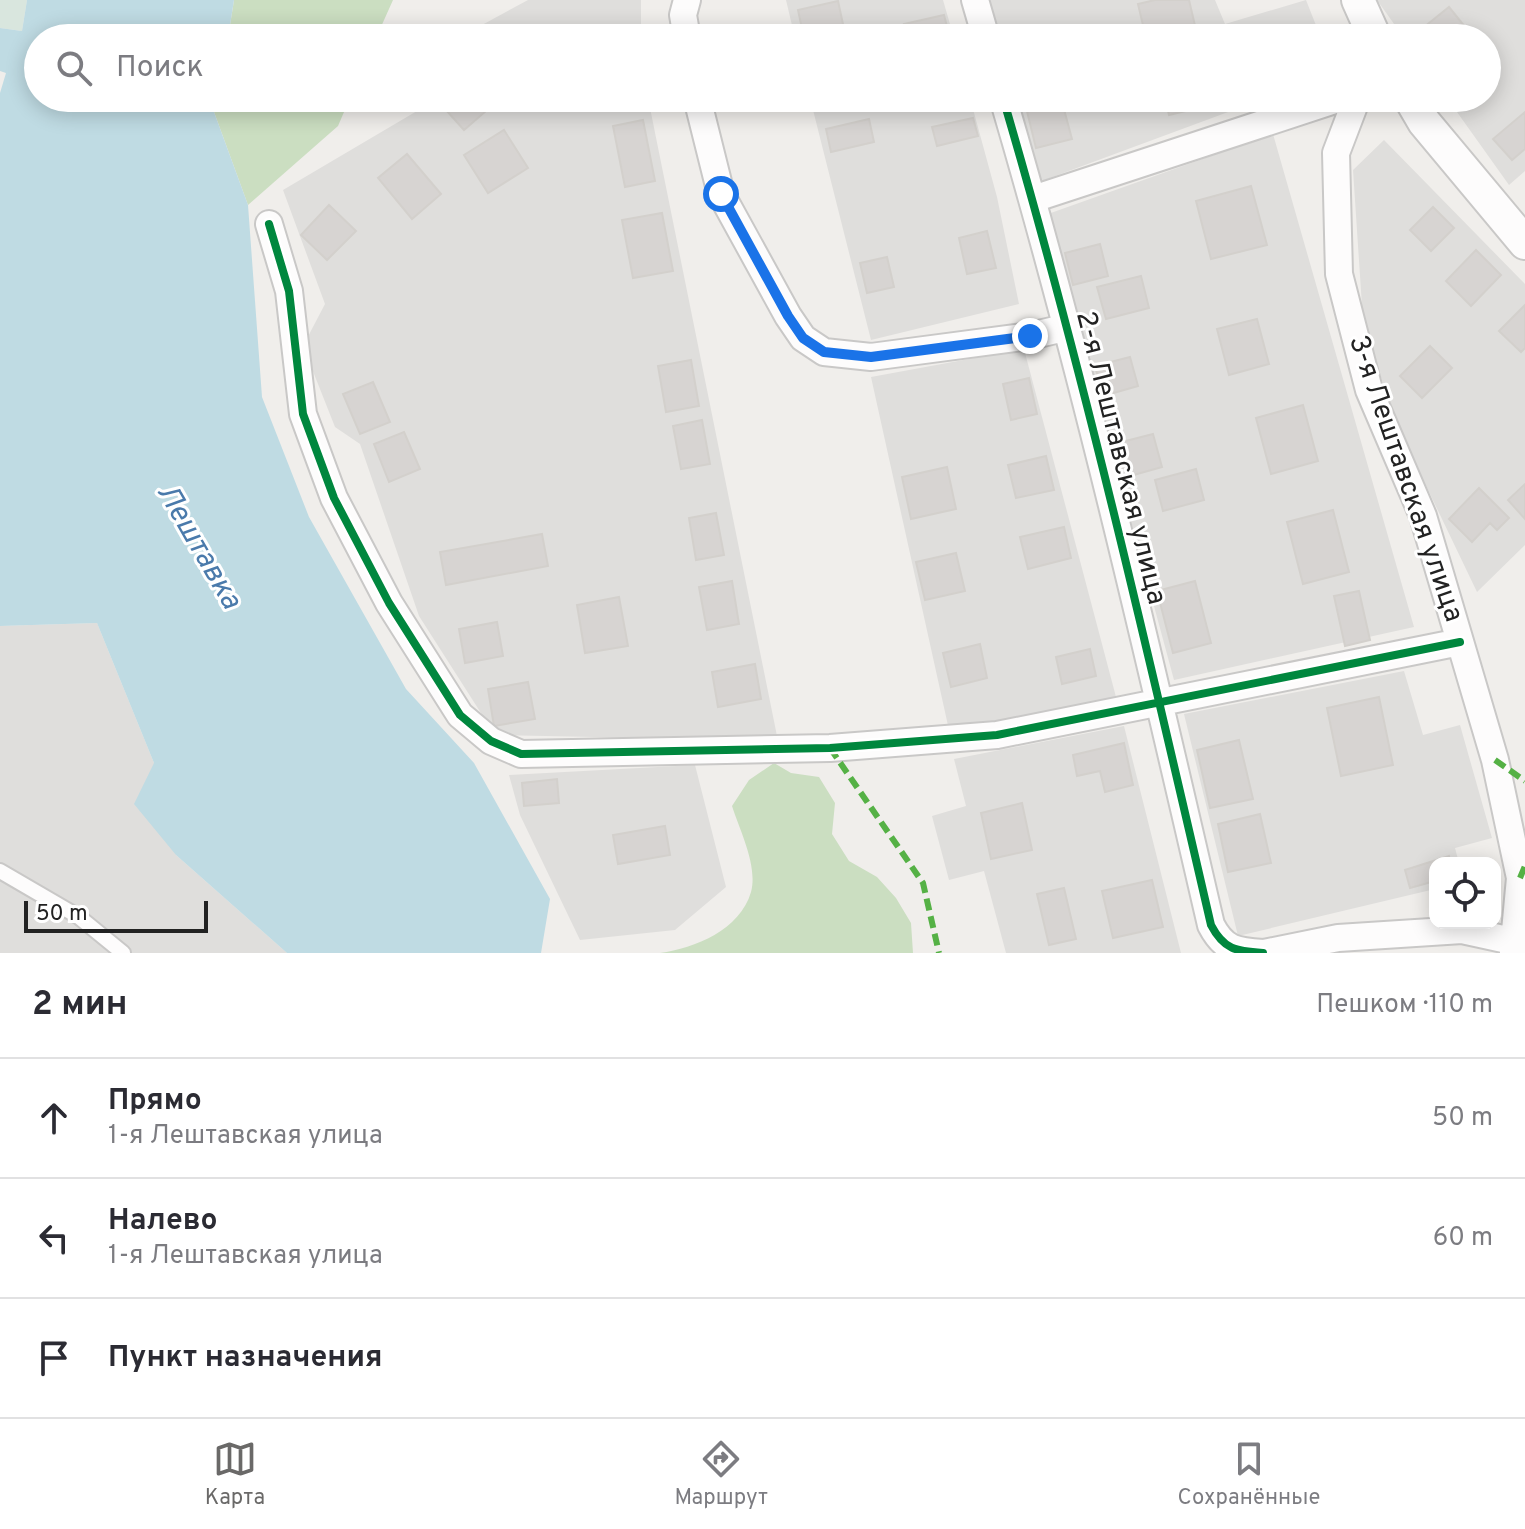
<!DOCTYPE html>
<html lang="ru">
<head>
<meta charset="utf-8">
<style>
  :root { --surface:#fff; --page:#f7f7f7; --text:#2b2b33; --muted:#7c7c81; --line:#e1e1e2; --accent:#6a6968 }
  body { margin:0; font-family:Overpass,sans-serif; background:var(--page); color:var(--text) }
  .controls { position:absolute; right:24px; bottom:24px; display:grid; overflow:hidden; border-radius:16px; box-shadow:0 4px 20px #0003 }
  .controls button { width:72px; height:72px; display:grid; place-items:center; padding:0; border:0; border-bottom:2px solid var(--line); background:var(--surface); color:var(--text); font:40px sans-serif }
  .scale { position:absolute; left:24px; bottom:20px; width:184px; box-sizing:border-box; padding-left:8px; border:4px solid #222; border-top:0; font-size:22px; line-height:28px; white-space:nowrap; color:#222; -webkit-text-stroke:6px #fff; paint-order:stroke }
  .stop { position:absolute; width:24px; height:24px; margin:-18px; border:6px solid #1a73e8; border-radius:50%; background:#fff }
  .stop.end { background:#1a73e8; border-color:#fff; box-shadow:0 2px 8px #0008 }
  .list { margin:0; padding:0; list-style:none }
  h2 { display:flex; justify-content:space-between; align-items:center; height:104px; margin:0; padding:0 32px; font-size:34px }
  h2 small { font-size:26px; font-weight:400; color:var(--muted) }
  .list li { display:grid; grid-template-columns:52px 1fr auto; gap:24px; align-items:center; box-sizing:border-box; height:120px; padding:0 32px; border-top:2px solid var(--line) }
  .list b { display:block; font-size:30px; white-space:nowrap }
  .list p { margin:0; font-size:26px; white-space:nowrap; color:var(--muted) }
  .list em { font-size:26px; font-style:normal; color:var(--muted) }
  .icon { flex:none; width:44px; height:44px; fill:none; stroke:currentColor; stroke-width:2; stroke-linecap:round; stroke-linejoin:round }
  .map { position:relative; flex:none; width:1525px; height:953px; overflow:hidden }
  .search { position:absolute; background:var(--surface); box-shadow:0 4px 20px #0003; left:24px; right:24px; top:24px; height:88px; display:flex; align-items:center; gap:20px; box-sizing:border-box; padding:0 28px; border-radius:44px; color:var(--muted); font-size:30px }
  .sheet { height:464px; background:var(--surface) }
  nav { display:flex; justify-content:space-around; align-items:center; box-sizing:border-box; height:112px; border-top:2px solid var(--line); background:var(--surface); font-size:22px; color:var(--muted) }
  nav a { display:grid; justify-items:center; gap:4px }
  nav .on { color:var(--accent) }
  .map>svg:first-child { display:block }
  .residential { fill:#dfdedc }
  .forest { fill:#cbdec1 }
  .wetland { fill:#d9e6de }
  .water { fill:#bfdbe3 }
  .building { fill:#d7d4d2; stroke:#d3d0cc; stroke-width:2 }
  .lines { fill:none; stroke-linecap:round; stroke-linejoin:round }
  .service-casing { stroke:#c9c8c7; stroke-width:18 }
  .minor-casing { stroke:#c9c8c7; stroke-width:30 }
  .tertiary-casing { stroke:#c9c8c7; stroke-width:36 }
  .service { stroke:#fdfcfc; stroke-width:14 }
  .minor { stroke:#fdfcfc; stroke-width:26 }
  .tertiary { stroke:#fdfcfc; stroke-width:32 }
  .quiet { stroke:#55b145; stroke-width:6; stroke-dasharray:12 6; stroke-linecap:butt }
  .cycleway-casing { stroke:#fff; stroke-width:13 }
  .cycleway { stroke:#00873e; stroke-width:8 }
  .route { stroke:#1a73e8; stroke-width:10 }
  .labels { text-anchor:middle; dominant-baseline:central; stroke-width:6; stroke-linejoin:round; paint-order:stroke }
  .street-label { font-size:28px; fill:#222; stroke:#fff }
  .water-label { font-size:30px; font-style:italic; fill:#4a7aab; stroke:#fff }
</style>
</head>
<body>
<div class="map">
<svg width="1525" height="953" viewBox="0 0 1525 953">
  <rect width="100%" height="100%" fill="#f0eeeb"/>
  <path class="residential" d="M528,0h113v38h-183z
    M786,0h157l11,38h-159z
    M989,0h226l10,24 81,-24 15,38h-321z
    M1377,0h148v171l-16,14 -62,-87h40v-60h-83z
    M439,98h209l129,638 -33,4 -249,-5 -76,-119 -59,-172 -25,-17 -32,-81 22,-42 -42,-114z
    M810,98h160l27,99 22,107 -148,36z
    M1016,98h250l-227,84z
    M1273,134l141,493 -240,53 -126,-466z
    M1384,140l141,144v261l-48,47 -82,-171 -32,-100 -10,-151z
    M1024,349l92,348 -167,33 -78,-353z
    M97,623l57,140 22,92 111,98h-287v-327z
    M1404,671l19,64 37,-10 32,113 -37,10 4,15h-24v26l-197,47 -54,-222z
    M1124,726l57,227h-175l-22,-82 -35,9 -17,-64 34,-10 -12,-47z
    M695,765l31,122 -51,43 -95,10 -60,-125 -11,-40z"/>
  <path class="forest" d="M234,0h159l-17,38h-148z
    M217,98h133l-12,28 -90,79 -34,-93z
    M774,763l17,10 28,4 16,26 -3,31 17,27 28,16 19,21 15,25 2,30h-253c35,-5 80,-23 91,-61 7,-26 -11,-61 -19,-86l17,-26z"/>
  <path class="wetland" d="M0,0h27l-5,31 -22,-3z"/>
  <path class="water" d="M27,0h207l-6,38h-190v60h179l-3,14 34,93 14,192 47,120 97,172 68,74 76,136 -9,54h-254l-111,-98 -42,-51 20,-41 -57,-140 -97,3v-533l6,-20 -6,-2v-43l22,3z"/>
  <path class="building" d="M1155,0h34l8,34 -51,4 -8,-34z
    M838,1l8,37h-42l-6,-28z
    M1449,7l25,31h-60l-1,-2z
    M944,15l6,23h-42l-4,-14z
    M459,98h29l6,6 -30,26 -18,-20z
    M1046,98h15l11,41 -36,9 -11,-45z
    M1165,98h53l1,5 -50,12z
    M1525,112v37l-13,11 -19,-21z
    M973,118l5,18 -41,10 -5,-19z
    M869,119l5,23 -43,10 -5,-23z
    M643,120l12,61 -30,6 -12,-61z
    M504,130l24,38 -40,25 -24,-38z
    M407,154l34,40 -29,25 -34,-41z
    M1251,186l16,59 -56,14 -15,-58z
    M329,205l27,26 -29,29 -26,-25z
    M1433,207l21,21 -23,23 -21,-21z
    M662,213l11,58 -40,7 -11,-58z
    M987,231l9,37 -29,6 -8,-36z
    M1100,244l8,32 -35,9 -8,-32z
    M1476,250l25,25 -30,31 -25,-25z
    M887,257l7,30 -27,6 -7,-30z
    M1141,276l8,32 -43,11 -9,-32z
    M1525,305v43l-4,4 -22,-21z
    M1257,319l12,45 -40,11 -12,-46z
    M1430,346l22,22 -30,30 -22,-22z
    M1130,357l8,29 -35,10 -8,-30z
    M691,360l8,46 -33,6 -8,-46z
    M1029,378l8,36 -26,6 -8,-36z
    M373,382l17,40 -30,12 -17,-40z
    M1303,405l15,56 -47,13 -15,-56z
    M702,420l8,44 -29,5 -8,-43z
    M404,432l16,37 -31,13 -15,-38z
    M1153,434l9,33 -39,11 -9,-34z
    M1046,456l8,34 -38,8 -8,-33z
    M947,467l9,42 -45,10 -9,-42z
    M1196,469l8,31 -41,11 -8,-31z
    M1525,484v35l-17,-19z
    M1479,488l30,30 -12,12 -7,-7 -18,19 -23,-23z
    M1333,510l16,62 -46,12 -16,-62z
    M716,513l8,42 -28,5 -7,-42z
    M1064,527l7,31 -43,11 -8,-32z
    M542,534l6,32 -102,19 -6,-33z
    M956,553l9,38 -40,9 -9,-38z
    M732,581l7,43 -32,6 -8,-43z
    M1195,581l16,62 -38,10 -16,-62z
    M1359,591l11,49 -25,6 -11,-50z
    M619,597l9,49 -43,7 -8,-48z
    M497,622l6,34 -38,7 -6,-34z
    M980,644l7,34 -36,9 -8,-34z
    M1090,649l6,27 -34,8 -6,-27z
    M755,664l6,35 -43,8 -6,-35z
    M528,682l7,37 -41,7 -6,-37z
    M1379,697l14,68 -52,11 -14,-68z
    M1239,740l14,59 -43,9 -13,-58z
    M1124,743l9,42 -28,7 -5,-21 -23,5 -4,-21z
    M557,779l2,24 -35,3 -2,-23z
    M1022,803l10,47 -41,9 -10,-46z
    M1260,814l11,49 -43,9 -10,-48z
    M665,826l5,29 -52,9 -5,-29z
    M1449,856l2,7h-16v18l-25,7 -5,-18z
    M1152,880l11,47 -50,11 -11,-47z
    M1064,888l12,51 -27,6 -12,-51z"/>
  <g class="lines">
    <g class="service-casing">
      <path id="service" d="M0,871l79,46 44,36"/>
    </g>
    <g class="minor-casing">
      <path id="minor" d="M975,0l11,38
        M687,38l-4,-23 4,-15
        M697,98l24,96 67,122 15,22 21,14 47,5 159,-21 34,-8
        M1003,98c80,272 144,550 208,827 13,25 25,26 52,28
        M1357,98l-21,55 3,121 30,116 54,126 72,244 25,118 -7,75
        M1033,199l308,-101
        M269,224l20,67 14,123 31,84 55,105 71,112 31,26 30,13 309,-6 167,-13 463,-93
        M1264,953l74,-15 124,-8 50,11"/>
    </g>
    <g class="tertiary-casing">
      <path id="tertiary" d="M1358,0l17,38
        M1410,98l14,24 101,121"/>
    </g>
    <use href="#service" class="service"/>
    <use href="#minor" class="minor"/>
    <use href="#tertiary" class="tertiary"/>
    <path class="quiet" d="M830,748l93,135 16,70
      M1495,760l30,21
      M1520,878l5,-12"/>
    <g class="cycleway-casing">
      <path id="cycleway" d="M1003,98c80,272 144,550 208,827 13,25 25,26 52,28
        M269,224l20,67 14,123 31,84 55,105 71,112 31,26 30,13 309,-6 167,-13 463,-93"/>
    </g>
    <use href="#cycleway" class="cycleway"/>
  </g>
  <g class="lines">
    <path class="route" d="M721,194l67,122 15,22 21,14 47,5 159,-21"/>
  </g>
  <g class="labels">
    <g class="street-label">
      <text transform="translate(1120 458) rotate(76)">2-я Лештавская улица</text>
      <text transform="translate(1405 479) rotate(71)">3-я Лештавская улица</text>
    </g>
    <g class="water-label">
      <text transform="translate(198 547) rotate(60)">Лештавка</text>
    </g>
  </g>
</svg>
<div class="controls">
<button><svg class="icon" aria-label="locate" viewBox="0 0 24 24"><circle cx="12" cy="12" r="6"/><path d="M12 2v4M12 18v4M2 12h4M18 12h4"/></svg></button>
</div>
<div class="scale">50 m</div>
<div class="stop" style="left:721px;top:194px"></div>
<div class="stop end" style="left:1030px;top:336px"></div>
<div class="search"><svg class="icon" aria-label="search" viewBox="0 0 24 24"><circle cx="10" cy="10" r="6"/><path d="M15 15l6 6"/></svg>Поиск</div>
</div>
<section class="sheet">
<h2>2 мин<small>Пешком · 110 m</small></h2>
<ul class="list">
<li><svg class="icon" aria-label="ahead" viewBox="0 0 24 24"><path d="M12 20V5M6 11l6-6 6 6"/></svg><div><b>Прямо</b><p>1-я Лештавская улица</p></div><em>50 m</em></li>
<li><svg class="icon" aria-label="left" viewBox="0 0 24 24"><path d="M17 20v-9H6M10 6l-5 5 5 5"/></svg><div><b>Налево</b><p>1-я Лештавская улица</p></div><em>60 m</em></li>
<li><svg class="icon" aria-label="arrive" viewBox="0 0 24 24"><path d="M6 21V4h12l-3 4 3 4H6"/></svg><div><b>Пункт назначения</b></div></li>
</ul>
</section>
<nav>
<a class="on"><svg class="icon" aria-label="map" viewBox="0 0 24 24"><path d="M3 6l6-2 6 2 6-2v14l-6 2-6-2-6 2zM9 4v14M15 6v14"/></svg>Карта</a>
<a><svg class="icon" aria-label="directions" viewBox="0 0 24 24"><path d="M12 3l9 9-9 9-9-9zM9 14v-3h6M13 9l2 2-2 2"/></svg>Маршрут</a>
<a><svg class="icon" aria-label="saved" viewBox="0 0 24 24"><path d="M7 4h10v16l-5-4-5 4z"/></svg>Сохранённые</a>
</nav>
</body>
</html>
